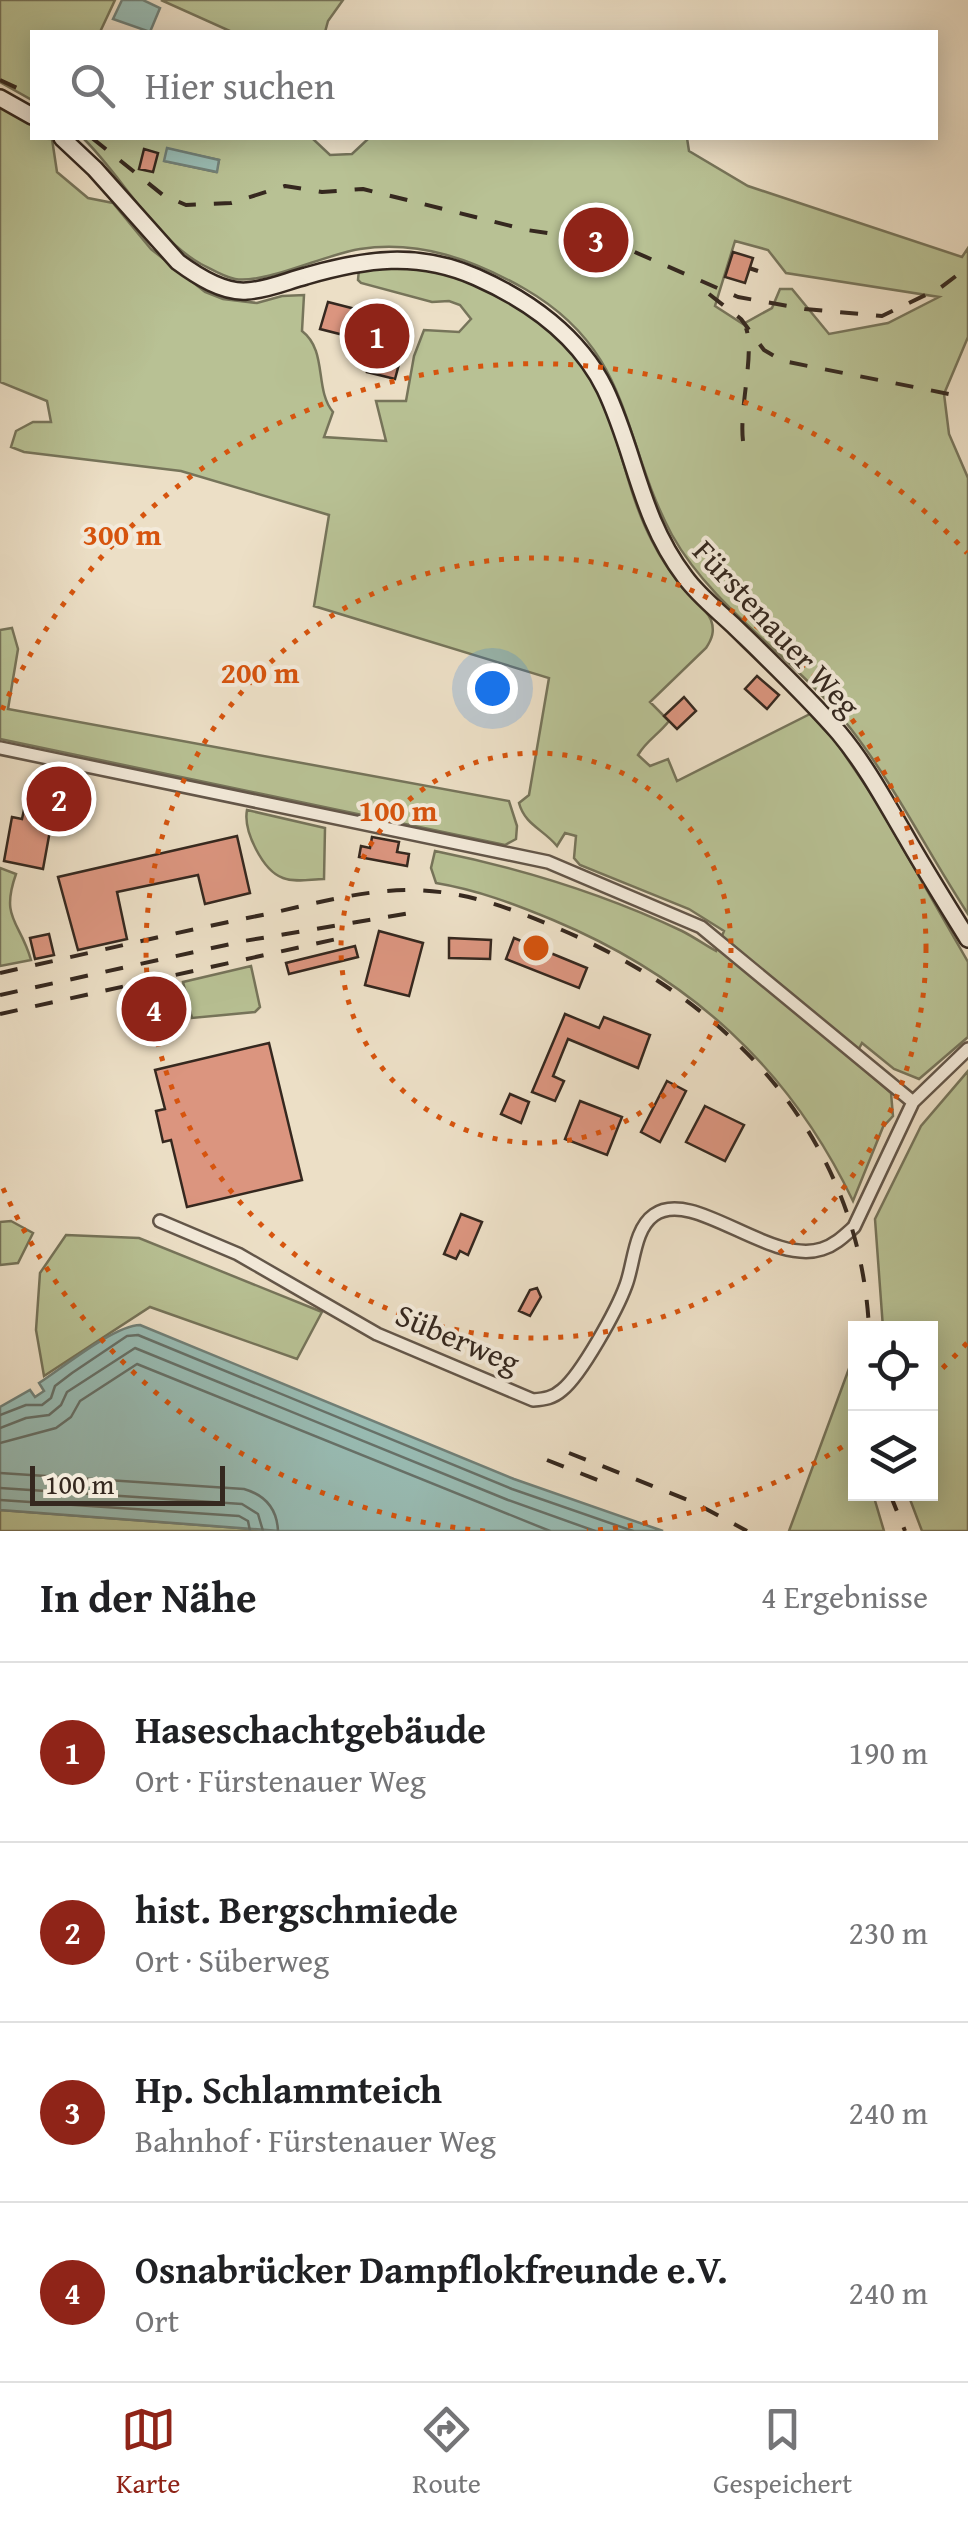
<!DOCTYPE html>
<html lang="de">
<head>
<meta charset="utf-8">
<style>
  :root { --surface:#fff; --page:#f2f2f2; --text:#202124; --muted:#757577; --line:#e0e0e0; --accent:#8f2418 }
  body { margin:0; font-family:"Gentium Book Plus",serif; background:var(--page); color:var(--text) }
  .controls { position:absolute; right:30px; bottom:30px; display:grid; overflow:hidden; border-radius:0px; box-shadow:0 5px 25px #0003 }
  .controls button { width:90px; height:90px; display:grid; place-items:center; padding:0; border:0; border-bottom:2px solid var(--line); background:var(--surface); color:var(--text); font:50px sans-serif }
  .scale { position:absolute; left:30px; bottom:25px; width:195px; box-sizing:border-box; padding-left:10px; border:5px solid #35281f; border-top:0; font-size:28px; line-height:35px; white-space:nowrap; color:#35281f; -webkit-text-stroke:8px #f3eada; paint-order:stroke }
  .you { position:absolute; left:492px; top:688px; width:35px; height:35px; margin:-25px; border:8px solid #fff; border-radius:50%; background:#1a73e8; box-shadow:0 0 0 15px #1a73e833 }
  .badge { display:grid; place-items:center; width:65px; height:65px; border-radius:50%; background:var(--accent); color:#fff; font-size:32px; font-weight:700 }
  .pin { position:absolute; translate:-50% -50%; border:5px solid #fff; box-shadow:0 2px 10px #0006 }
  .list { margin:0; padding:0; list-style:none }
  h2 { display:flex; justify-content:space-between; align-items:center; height:130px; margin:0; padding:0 40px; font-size:42px }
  h2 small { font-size:32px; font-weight:400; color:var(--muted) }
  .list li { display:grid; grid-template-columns:65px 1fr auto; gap:30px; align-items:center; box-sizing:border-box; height:180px; padding:0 40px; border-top:2px solid var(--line) }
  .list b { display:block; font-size:38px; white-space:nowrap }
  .list p { margin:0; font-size:32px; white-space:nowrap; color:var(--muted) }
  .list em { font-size:32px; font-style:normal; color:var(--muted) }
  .icon { flex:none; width:55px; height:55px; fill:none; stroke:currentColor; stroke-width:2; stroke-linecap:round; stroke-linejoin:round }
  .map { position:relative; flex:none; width:968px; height:1531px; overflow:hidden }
  .search { position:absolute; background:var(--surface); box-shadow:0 5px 25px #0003; left:30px; right:30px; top:30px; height:110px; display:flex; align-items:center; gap:25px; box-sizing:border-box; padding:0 35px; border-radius:0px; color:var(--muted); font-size:38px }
  .sheet { height:850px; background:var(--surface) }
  nav { display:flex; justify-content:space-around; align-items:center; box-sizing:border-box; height:140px; border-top:2px solid var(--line); background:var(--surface); font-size:28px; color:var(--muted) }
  nav a { display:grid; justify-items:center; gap:5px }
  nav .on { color:var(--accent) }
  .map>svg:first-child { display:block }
  .green { fill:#b8c194; stroke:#76745a; stroke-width:2.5; fill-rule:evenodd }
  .water { fill:#99bdb5; stroke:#718179; stroke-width:2.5 }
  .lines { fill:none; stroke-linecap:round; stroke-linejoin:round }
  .shore { stroke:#67726a; stroke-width:2.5 }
  .building { fill:#db957f; stroke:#35281f; stroke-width:2.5 }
  .street-casing { stroke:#635649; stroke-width:16 }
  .secondary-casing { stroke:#35281f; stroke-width:20 }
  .street { stroke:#f3eada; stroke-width:11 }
  .secondary { stroke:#f3eada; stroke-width:15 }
  .rail { stroke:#35281f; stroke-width:4; stroke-dasharray:18 18; stroke-linecap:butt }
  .ring { fill:none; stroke:#d6540e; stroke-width:5; stroke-dasharray:5 10 }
  .labels { text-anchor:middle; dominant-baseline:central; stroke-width:8; stroke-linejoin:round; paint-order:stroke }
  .street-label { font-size:32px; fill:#35281f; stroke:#f3eada }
  .centre { fill:#d6540e; stroke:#f3eada; stroke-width:5 }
  .ring-label { font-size:30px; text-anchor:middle; font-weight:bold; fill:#d6540e; stroke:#f3eada; stroke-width:8; stroke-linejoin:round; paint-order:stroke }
</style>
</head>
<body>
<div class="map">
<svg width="968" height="1531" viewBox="0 0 968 1531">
  <rect width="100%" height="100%" fill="#ecdfc6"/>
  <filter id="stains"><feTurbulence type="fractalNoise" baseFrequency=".002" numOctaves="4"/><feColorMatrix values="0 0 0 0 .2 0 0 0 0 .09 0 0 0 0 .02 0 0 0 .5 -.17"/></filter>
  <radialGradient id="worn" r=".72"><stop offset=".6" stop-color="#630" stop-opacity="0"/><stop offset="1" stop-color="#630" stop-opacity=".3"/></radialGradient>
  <path class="green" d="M0,0h115l-15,32h-68v68l-32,-18z
    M161,0h182l-15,21 -3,11h-93z
    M0,106l32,18v14l20,1 5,33 31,26 25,5 38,46 54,43 18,7 34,4 25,-7 22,-1 -2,36c26,20 12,58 31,81l-9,25 62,4 -10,-40h30l8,-45 10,-26 35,2 12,-13 -11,-14 -11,-4 -17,1 -71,-19 -3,-3 1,-11c92,-14 203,40 242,127 20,47 27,99 51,145 8,16 18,31 29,45 9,11 25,21 30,34 4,11 1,19 -5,28l-56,54 19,19c-11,14 -22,19 -31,34l12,11 18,-7 9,22 133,-67 26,28 38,56 94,164v75l-49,42 -25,-10 -32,-26 -9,17 38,33 2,23 -10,11 -30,74c-64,-134 -164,-224 -300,-281 -39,-16 -75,-30 -117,-37l-5,-15 4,-17c84,17 169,43 247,80 12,6 23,14 34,20l8,-20 -35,-22 -109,-44 -6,-7 2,-22 -11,-3 -8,13c-14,-17 -32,-21 -38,-43l10,-8 20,-117 -235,-72 15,-91 -148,-44 -157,-19 -13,-5 5,-16 17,-9h18l-4,-21 -47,-19z
    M83,138h229l18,17 22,-1 17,-16h318l2,13 59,35 214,71 6,-9v89l-24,57 5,40 19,44v436c-40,-61 -73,-128 -117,-185 -53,-69 -137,-119 -179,-194 -52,-97 -38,-183 -147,-246 -51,-29 -105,-49 -165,-40 -34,5 -94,35 -125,30 -11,-2 -24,-10 -34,-15 -47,-26 -80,-89 -118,-126zM168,149l51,11 -3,12 -51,-11zM735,241l33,9 18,23 153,24 -51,26 -59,11 -37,-45h-12l-8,19 -29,16 -28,-18z
    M12,628l6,21 -10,60 501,92 8,25 -1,13 -11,6 -505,-106v-109z
    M247,810l78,18 -1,51c-13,0 -29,4 -41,-1 -20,-7 -40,-47 -36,-68z
    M0,868l16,6c-16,45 4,47 15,86l-31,6z
    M251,966l9,41 -5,5 -63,6 -9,-36z
    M968,1071v460h-46l-14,-37h22v-166h-47l-8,-109 46,-93z
    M11,1221l22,12 -15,30 -18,2v-43z
    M66,1235l73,3 183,74 -25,47 -147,-52 -106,69 -8,-46 4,-57z
    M854,1355l2,139h17l11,37h-95z
    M0,1510l280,21h-280z"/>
  <path class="water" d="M122,0h21l17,8 -10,24 -37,-13z
    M167,148l52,12 -2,12 -53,-11z
    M140,1325l374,154 149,52h-383l-280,-21v-103l30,-17 5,7 9,-6 -5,-8c23,-15 76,-58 101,-58z"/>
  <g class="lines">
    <path class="shore" d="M0,1415l26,-10h16l9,-7 4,-12 17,-13 55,-37 11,-1 374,154 121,42
      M0,1428l26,-10 23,-3 12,-10 6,-13 68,-44 373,152 87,31
      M0,1443l56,-15 15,-11 9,-16 57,-37 413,167
      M0,1473l244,16c21,6 33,20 34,42
      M0,1488l242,16 16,10 5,17
      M0,1500l239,16 9,5 2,10"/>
  </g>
  <path class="building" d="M144,149l14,4 -5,19 -14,-3z
    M733,252l20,6 -8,25 -20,-6z
    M328,302l82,21 -15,56 -28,-7 8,-29 -55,-14z
    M757,676l22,19 -12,14 -22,-20z
    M684,697l12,14 -19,18 -13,-13z
    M31,777l62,13 -6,30 -34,-6 -10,55 -39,-8 8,-44 10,2z
    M237,836l13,57 -45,11 -7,-29 -81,17 10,47 -49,11 -20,-73z
    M372,837l27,5 -2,10 12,2 -2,12 -48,-9 2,-11 9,2z
    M379,931l44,12 -14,53 -44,-11z
    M49,934l5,21 -19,4 -5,-21z
    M449,938l42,2 -1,19 -41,-1z
    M514,938l73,30 -8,20 -73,-29z
    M355,946l3,11 -69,17 -3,-11z
    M174,988l7,32 -48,10 -7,-32z
    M565,1014l34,14 5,-11 46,18 -12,33 -70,-29 -15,37 11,5 -9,20 -23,-9z
    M269,1043l33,137 -115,27 -16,-67 -8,2 -7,-31 9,-2 -10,-39z
    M667,1081l19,10 -26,51 -19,-10z
    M510,1094l19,8 -8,21 -20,-9z
    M580,1101l42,16 -15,38 -42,-16z
    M705,1106l39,19 -19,36 -39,-19z
    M461,1214l21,8 -14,33 -8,-4 -4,8 -12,-5z
    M537,1288l4,9 -11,19 -11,-5 11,-21z"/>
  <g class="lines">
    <g class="street-casing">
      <path id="street" d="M0,748l548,114 153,65 212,175
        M160,1221l78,33 139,80 156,66c12,-1 20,-2 29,-10 19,-15 55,-80 64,-105 8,-21 8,-56 28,-70 39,-28 116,51 168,34 13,-4 22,-13 32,-22l59,-125 55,-53"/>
    </g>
    <g class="secondary-casing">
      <path id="secondary" d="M0,98l32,18
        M62,138l33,31 83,93c19,14 45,31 69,29 20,-1 40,-10 59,-15 59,-17 111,-25 170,1 52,23 103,59 129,112 31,65 34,127 80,188 13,18 31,32 48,48 36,35 73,70 106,108 26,31 46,68 66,102 20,35 42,70 63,104"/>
    </g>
    <use href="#street" class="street"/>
    <use href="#secondary" class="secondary"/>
    <path class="rail" d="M0,80l32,15
      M92,138l71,57 23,10 45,-2 54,-17 37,6 41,-3 164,41 87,13 124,54 67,12 77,7 58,-28 28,-21
      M749,268l9,3
      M709,294l32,25 23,31 19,11 166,33
      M743,441c-4,-33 12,-88 3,-113
      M0,973c89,-20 178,-41 267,-59 46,-10 95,-24 142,-24 55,0 104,19 153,40 170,73 297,208 307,398
      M0,995l244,-54 166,-28
      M0,1014l350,-78
      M569,1453l124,49 54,29
      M547,1460l53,21
      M890,1494l15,37"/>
  </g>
  <g class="ring">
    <circle cx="536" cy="948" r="195"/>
    <circle cx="536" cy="948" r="390"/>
    <path d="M967 1343A585 585 0 0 1 931 1379M855 1439A585 585 0 0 1 587 1531M485 1531A585 585 0 0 1 2 1186M2 710A585 585 0 0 1 967 553"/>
  </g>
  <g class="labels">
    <g class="street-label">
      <text transform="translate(777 628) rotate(47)">Fürstenauer Weg</text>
      <text transform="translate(458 1338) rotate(23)">Süberweg</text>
    </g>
  </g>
  <circle cx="536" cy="948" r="15" class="centre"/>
  <g class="ring-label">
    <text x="122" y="545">300 m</text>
    <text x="260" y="683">200 m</text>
    <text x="398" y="821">100 m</text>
  </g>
  <rect width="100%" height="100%" filter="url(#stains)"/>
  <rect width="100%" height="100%" fill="url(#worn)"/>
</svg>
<div class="controls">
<button><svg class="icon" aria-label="locate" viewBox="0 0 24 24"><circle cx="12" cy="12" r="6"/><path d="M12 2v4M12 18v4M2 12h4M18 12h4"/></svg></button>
<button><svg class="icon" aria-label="layers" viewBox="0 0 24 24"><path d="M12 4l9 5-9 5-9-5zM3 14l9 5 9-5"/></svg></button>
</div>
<div class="scale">100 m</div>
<div class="you"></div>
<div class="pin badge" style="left:377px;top:336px">1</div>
<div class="pin badge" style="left:59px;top:799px">2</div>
<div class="pin badge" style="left:596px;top:240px">3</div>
<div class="pin badge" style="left:154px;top:1009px">4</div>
<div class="search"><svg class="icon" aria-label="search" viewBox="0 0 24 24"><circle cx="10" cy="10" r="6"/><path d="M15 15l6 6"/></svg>Hier suchen</div>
</div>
<section class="sheet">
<h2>In der Nähe<small>4 Ergebnisse</small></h2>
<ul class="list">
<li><span class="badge">1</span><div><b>Haseschachtgebäude</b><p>Ort · Fürstenauer Weg</p></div><em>190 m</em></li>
<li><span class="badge">2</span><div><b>hist. Bergschmiede</b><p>Ort · Süberweg</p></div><em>230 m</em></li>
<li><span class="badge">3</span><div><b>Hp. Schlammteich</b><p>Bahnhof · Fürstenauer Weg</p></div><em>240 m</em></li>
<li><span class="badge">4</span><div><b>Osnabrücker Dampflokfreunde e.V.</b><p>Ort</p></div><em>240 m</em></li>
</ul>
</section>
<nav>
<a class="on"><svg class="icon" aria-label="map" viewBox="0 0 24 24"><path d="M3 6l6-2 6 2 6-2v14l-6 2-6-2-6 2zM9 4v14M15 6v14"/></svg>Karte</a>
<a><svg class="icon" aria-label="directions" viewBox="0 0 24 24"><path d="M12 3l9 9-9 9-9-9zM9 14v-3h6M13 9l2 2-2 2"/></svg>Route</a>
<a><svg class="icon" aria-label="saved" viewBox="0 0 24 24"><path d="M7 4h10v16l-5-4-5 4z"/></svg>Gespeichert</a>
</nav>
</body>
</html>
